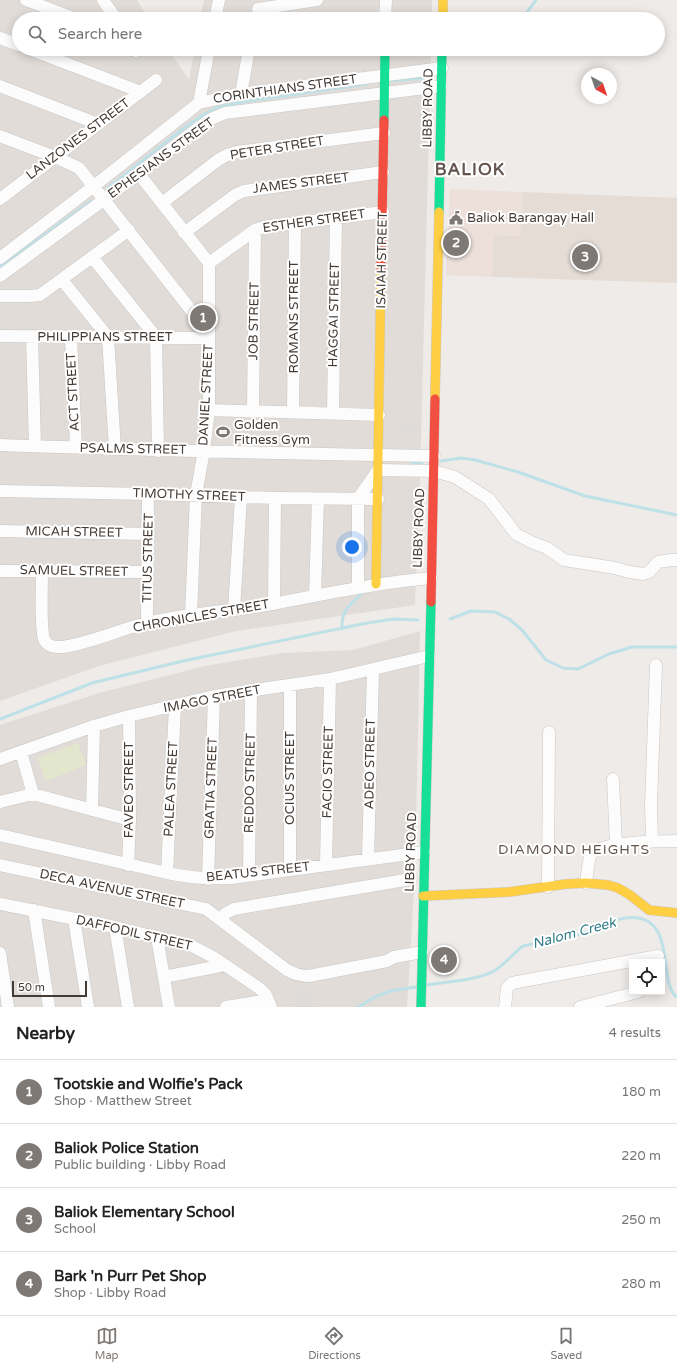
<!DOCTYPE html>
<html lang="en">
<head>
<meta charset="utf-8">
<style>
  :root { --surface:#fff; --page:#f6f6f6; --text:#222; --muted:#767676; --line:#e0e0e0; --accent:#7f7975 }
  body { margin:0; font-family:"Varela Round",sans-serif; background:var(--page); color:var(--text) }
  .controls { position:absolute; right:12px; bottom:12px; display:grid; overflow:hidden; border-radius:0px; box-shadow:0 2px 10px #0003 }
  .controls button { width:36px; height:36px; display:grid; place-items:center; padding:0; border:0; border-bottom:1px solid var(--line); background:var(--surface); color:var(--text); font:20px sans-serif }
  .compass { position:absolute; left:581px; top:68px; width:36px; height:36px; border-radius:50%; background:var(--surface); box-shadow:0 2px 10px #0003; rotate:140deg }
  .scale { position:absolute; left:12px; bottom:10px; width:75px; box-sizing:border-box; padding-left:4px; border:2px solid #433b36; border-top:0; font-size:11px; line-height:14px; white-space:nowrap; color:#433b36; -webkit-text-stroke:3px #fff; paint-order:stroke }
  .you { position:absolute; left:352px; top:547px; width:14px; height:14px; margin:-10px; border:3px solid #fff; border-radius:50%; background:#1a73e8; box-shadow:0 0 0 6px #1a73e833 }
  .badge { display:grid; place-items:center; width:26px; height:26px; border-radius:50%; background:var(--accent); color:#fff; font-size:13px; font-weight:700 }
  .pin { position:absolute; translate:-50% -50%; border:2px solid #fff; box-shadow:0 1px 4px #0006 }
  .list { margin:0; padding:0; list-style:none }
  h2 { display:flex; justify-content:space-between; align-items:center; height:52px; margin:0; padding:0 16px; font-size:17px }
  h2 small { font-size:13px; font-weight:400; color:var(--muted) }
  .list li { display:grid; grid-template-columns:26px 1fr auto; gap:12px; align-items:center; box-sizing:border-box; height:64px; padding:0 16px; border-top:1px solid var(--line) }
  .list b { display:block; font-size:15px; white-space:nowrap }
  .list p { margin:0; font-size:13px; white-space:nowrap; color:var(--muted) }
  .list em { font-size:13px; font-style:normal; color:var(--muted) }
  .icon { flex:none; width:22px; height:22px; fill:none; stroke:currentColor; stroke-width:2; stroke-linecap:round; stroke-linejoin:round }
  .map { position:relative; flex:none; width:677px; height:1007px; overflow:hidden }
  .search { position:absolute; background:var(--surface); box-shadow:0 2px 10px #0003; left:12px; right:12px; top:12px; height:44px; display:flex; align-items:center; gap:10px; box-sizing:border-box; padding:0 14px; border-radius:22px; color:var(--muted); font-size:15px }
  .sheet { height:308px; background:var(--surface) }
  nav { display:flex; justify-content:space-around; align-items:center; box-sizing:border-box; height:56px; border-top:1px solid var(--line); background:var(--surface); font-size:11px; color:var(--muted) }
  nav a { display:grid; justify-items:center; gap:2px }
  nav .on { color:var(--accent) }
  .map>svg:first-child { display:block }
  .residential { fill:#e1dcd7 }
  .commercial { fill:#ede0da }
  .industrial { fill:#dfdbd9 }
  .education { fill:#e4dcd5 }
  .green { fill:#e1e6cc }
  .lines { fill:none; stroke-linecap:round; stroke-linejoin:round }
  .stream { stroke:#bee1e8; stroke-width:3 }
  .street-casing { stroke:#cac7c5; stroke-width:13 }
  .fast-casing { stroke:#cec7c2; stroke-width:10 }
  .slow-casing { stroke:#cec7c2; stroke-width:10 }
  .jam-casing { stroke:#cec7c2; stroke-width:10 }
  .street { stroke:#fcfcfc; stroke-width:12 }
  .fast { stroke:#16e098; stroke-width:9 }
  .slow { stroke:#ffcf43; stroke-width:9 }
  .jam { stroke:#f24e42; stroke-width:9 }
  .labels { text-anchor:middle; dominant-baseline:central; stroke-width:4; stroke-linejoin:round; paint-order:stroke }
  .street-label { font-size:13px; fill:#433b36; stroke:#fff }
  .poi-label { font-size:13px; fill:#433b36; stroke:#fff; text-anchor:start }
  .neighbourhood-label { font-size:14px; letter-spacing:1px; fill:#64564f; stroke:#fff }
  .water-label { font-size:14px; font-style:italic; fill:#367d8b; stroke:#fff }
  .district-label { font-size:17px; font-weight:bold; letter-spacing:1px; fill:#64564f; stroke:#fff }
</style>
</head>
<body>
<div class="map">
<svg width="677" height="1007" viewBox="0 0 677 1007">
  <rect width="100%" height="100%" fill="#eeebe9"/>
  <path class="residential" d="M0,0h137l12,19h-130v30h149l21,31 6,-31h236l-11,431 -5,125 -179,26 -137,35 -99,35z
    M204,0h228v19h-232z
    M420,631l-5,243 -8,133h-407v-282l99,-32 106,-27 78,-13 70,-3z"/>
  <path class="commercial" d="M450,189l73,3 -2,44 -27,-1 -2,42 -46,-2z"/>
  <path class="industrial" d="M398,420h17l-1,14 -16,-1z
    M292,987h18l4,20h-19z"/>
  <path class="education" d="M523,192l154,6v85l-185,-6 2,-42 27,1z"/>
  <path class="green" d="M78,743l8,22 -40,16 -9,-23z"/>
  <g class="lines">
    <path class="stream" d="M522,19l14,-19
      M492,50l1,-1
      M391,81l32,-3
      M108,188l76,-60 19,-13 13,-7 26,-6 125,-18
      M0,267l91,-66
      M441,461l20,-3 14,2 43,12 67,24 92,19
      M412,463h10
      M450,619l21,-8 24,1 14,7 13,11 24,30 17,8 15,1 31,-15 23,-7h45
      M342,629c-1,-20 8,-23 20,-36
      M0,719l92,-36 91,-22 179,-37 31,-5 25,1
      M427,985c19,-3 51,-5 67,-14 11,-6 19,-18 29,-25 18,-4 36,-7 54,-11 19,-5 40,-20 61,-17 38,6 20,67 39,79
      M358,1007l17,-10 16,-6 25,-4"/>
    <g class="street-casing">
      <path id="street" d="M26,0l50,19
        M103,0l13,19
        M258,9l59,-9
        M215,19l4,-19
        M385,19l1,-19
        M0,38l19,7
        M29,49l112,43
        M135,49l1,2
        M0,86l98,38
        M241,94l8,-45
        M199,103l10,-54
        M0,136l55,21 24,11 130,165
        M139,174l70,89v147l-5,40 -8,45 -5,120
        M0,199l156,-119
        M162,203l56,-43 9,-5 10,-3 147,-19
        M184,233l51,-38 9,-4 139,-19
        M92,257l64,80 2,114
        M0,258l94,-72 105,-83 42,-9 201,-26
        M209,263l46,-33 9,-3 119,-15
        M0,276l105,-77 92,-70 14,-10 14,-6 216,-27
        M62,280l46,57 7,112
        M0,296h30l10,-1 89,-65
        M0,336l209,2
        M32,336l3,110
        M71,337l5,110
        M209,410l170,5
        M253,411l2,-181
        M293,412l2,-189
        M333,413l3,-196
        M0,445c145,5 289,9 434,11
        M0,491l148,3 127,4 103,1
        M0,531l148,3
        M0,571l147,1
        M42,571c0,12 -2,62 3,70 4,6 10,6 17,6 29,-4 56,-17 84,-24 38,-9 76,-11 114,-17 57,-10 113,-23 171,-28
        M358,587v-88l20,-29 56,1 21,6 34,22 27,35 15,8 16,6 17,12 51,8 14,4 14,2 6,-2 9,-10 14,-2h5
        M315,596l3,-97
        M274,604l1,-106
        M234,610l7,-113
        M147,623l1,-129
        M21,752l12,42
        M0,759l94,-33 35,-10 85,-20 116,-17 99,-23
        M613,779l3,66
        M0,802l33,-8 97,26
        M92,810l2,-84
        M0,835l167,38c25,5 40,6 65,5l192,-26
        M652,840l-1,-36 5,-139
        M368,859l5,-190
        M0,865l206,44 81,61c7,4 13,6 22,6l78,-15 7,-4 28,-5
        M128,865l2,-45 -1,-104
        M326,865l4,-186
        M290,870v-185
        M167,873l8,-167
        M249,875l2,-185
        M208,879l6,-183
        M586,883c1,-7 2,-25 6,-30 10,-11 69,-12 85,-12
        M548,887l1,-155
        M0,904l115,23 77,19 21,11 46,31 7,7 5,12
        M34,910l15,97
        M74,919l14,88
        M221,919l5,-6 8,-4 177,-30
        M115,927l13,80
        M157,937l12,70
        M0,953l8,54
        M164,977l61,-12
        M226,1007l42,-7
        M505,1007l2,-19 5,-5 146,-27
        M580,1007l58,-15"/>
    </g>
    <g class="fast-casing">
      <path id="fast" d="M384,120l1,-71
        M439,212l3,-163
        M421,1007l10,-405"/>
    </g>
    <g class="slow-casing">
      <path id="slow" d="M443,0v19
        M435,399l4,-187
        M376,584l5,-314
        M423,896l86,-4 57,-8 20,-1 22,2 10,3 12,7 19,15 28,3"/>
    </g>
    <g class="jam-casing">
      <path id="jam" d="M381,270l3,-150
        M431,602l4,-203"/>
    </g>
    <use href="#street" class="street"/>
    <use href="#fast" class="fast"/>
    <use href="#slow" class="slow"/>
    <use href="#jam" class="jam"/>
  </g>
  <defs>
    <g id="civic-bare" transform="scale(1.08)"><path d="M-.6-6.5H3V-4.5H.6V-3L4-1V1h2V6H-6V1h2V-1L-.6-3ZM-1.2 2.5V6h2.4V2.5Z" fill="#7f7975" stroke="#fff" stroke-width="2.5" paint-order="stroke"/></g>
    <g id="stadium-bare" transform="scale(1.08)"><path d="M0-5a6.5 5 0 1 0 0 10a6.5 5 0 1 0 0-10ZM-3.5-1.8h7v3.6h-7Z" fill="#7f7975" stroke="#fff" stroke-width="2.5" paint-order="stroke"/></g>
  </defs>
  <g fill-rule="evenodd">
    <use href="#civic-bare" x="456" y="218"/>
    <use href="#stadium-bare" x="223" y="432"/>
  </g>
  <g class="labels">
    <g class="street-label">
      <text transform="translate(285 89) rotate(-8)">CORINTHIANS STREET</text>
      <text transform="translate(428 108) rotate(-89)">LIBBY ROAD</text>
      <text transform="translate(78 139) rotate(-37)">LANZONES STREET</text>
      <text transform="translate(277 148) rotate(-9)">PETER STREET</text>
      <text transform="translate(161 158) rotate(-36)">EPHESIANS STREET</text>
      <text transform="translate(301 183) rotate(-7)">JAMES STREET</text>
      <text transform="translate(314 221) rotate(-8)">ESTHER STREET</text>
      <text transform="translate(382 260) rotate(-89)">ISAIAH STREET</text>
      <text transform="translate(334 315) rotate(-89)">HAGGAI STREET</text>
      <text transform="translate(294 317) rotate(-90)">ROMANS STREET</text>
      <text transform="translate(254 321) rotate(-89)">JOB STREET</text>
      <text x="105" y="337">PHILIPPIANS STREET</text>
      <text transform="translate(73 392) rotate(-93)">ACT STREET</text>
      <text transform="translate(206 395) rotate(-87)">DANIEL STREET</text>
      <text transform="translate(133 449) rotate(1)">PSALMS STREET</text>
      <text transform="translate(189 495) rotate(2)">TIMOTHY STREET</text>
      <text transform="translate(419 528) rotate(-88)">LIBBY ROAD</text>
      <text transform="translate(74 532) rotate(1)">MICAH STREET</text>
      <text transform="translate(148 558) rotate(-89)">TITUS STREET</text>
      <text transform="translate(74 571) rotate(1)">SAMUEL STREET</text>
      <text transform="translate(201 616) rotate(-10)">CHRONICLES STREET</text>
      <text transform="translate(212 699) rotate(-11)">IMAGO STREET</text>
      <text transform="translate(370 764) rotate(-89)">ADEO STREET</text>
      <text transform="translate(328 772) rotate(-89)">FACIO STREET</text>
      <text transform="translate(290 778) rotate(-90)">OCIUS STREET</text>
      <text transform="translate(250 783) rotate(-89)">REDDO STREET</text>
      <text transform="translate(211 788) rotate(-88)">GRATIA STREET</text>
      <text transform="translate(171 789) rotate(-87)">PALEA STREET</text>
      <text transform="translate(129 790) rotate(-90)">FAVEO STREET</text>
      <text transform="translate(411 852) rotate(-88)">LIBBY ROAD</text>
      <text transform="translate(258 872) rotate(-6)">BEATUS STREET</text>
      <text transform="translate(112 889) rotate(12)">DECA AVENUE STREET</text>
      <text transform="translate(134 933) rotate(13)">DAFFODIL STREET</text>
    </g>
    <g class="poi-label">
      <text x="467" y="218">Baliok Barangay Hall</text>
      <text x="234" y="425">Golden<tspan x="234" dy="15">Fitness Gym</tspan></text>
    </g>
    <g class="neighbourhood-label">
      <text x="574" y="849">DIAMOND HEIGHTS</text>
    </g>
    <g class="water-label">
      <text transform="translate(574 933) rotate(-15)">Nalom Creek</text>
    </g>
    <g class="district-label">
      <text x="470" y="169">BALIOK</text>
    </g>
  </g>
</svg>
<div class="controls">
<button><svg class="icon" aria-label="locate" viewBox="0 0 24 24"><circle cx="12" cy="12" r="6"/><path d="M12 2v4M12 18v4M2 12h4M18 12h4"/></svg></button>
</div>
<svg class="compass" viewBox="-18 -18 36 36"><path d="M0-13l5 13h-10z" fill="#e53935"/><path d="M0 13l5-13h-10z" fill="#767676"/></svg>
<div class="scale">50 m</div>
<div class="you"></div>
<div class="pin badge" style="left:203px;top:318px">1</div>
<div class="pin badge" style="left:456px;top:243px">2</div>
<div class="pin badge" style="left:585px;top:257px">3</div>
<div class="pin badge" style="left:444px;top:960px">4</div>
<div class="search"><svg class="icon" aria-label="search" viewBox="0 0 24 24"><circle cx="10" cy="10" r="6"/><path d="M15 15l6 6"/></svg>Search here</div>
</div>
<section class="sheet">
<h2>Nearby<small>4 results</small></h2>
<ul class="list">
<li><span class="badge">1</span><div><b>Tootskie and Wolfie's Pack</b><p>Shop · Matthew Street</p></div><em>180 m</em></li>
<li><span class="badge">2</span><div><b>Baliok Police Station</b><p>Public building · Libby Road</p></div><em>220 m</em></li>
<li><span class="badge">3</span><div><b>Baliok Elementary School</b><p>School</p></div><em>250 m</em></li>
<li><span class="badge">4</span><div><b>Bark 'n Purr Pet Shop</b><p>Shop · Libby Road</p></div><em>280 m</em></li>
</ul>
</section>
<nav>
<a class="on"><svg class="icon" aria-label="map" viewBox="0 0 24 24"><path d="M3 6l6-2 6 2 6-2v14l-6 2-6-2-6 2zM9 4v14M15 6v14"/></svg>Map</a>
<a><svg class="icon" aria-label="directions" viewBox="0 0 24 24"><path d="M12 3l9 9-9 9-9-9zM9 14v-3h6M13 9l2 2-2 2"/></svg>Directions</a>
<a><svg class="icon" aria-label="saved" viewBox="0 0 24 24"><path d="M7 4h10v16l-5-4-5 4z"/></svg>Saved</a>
</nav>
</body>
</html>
